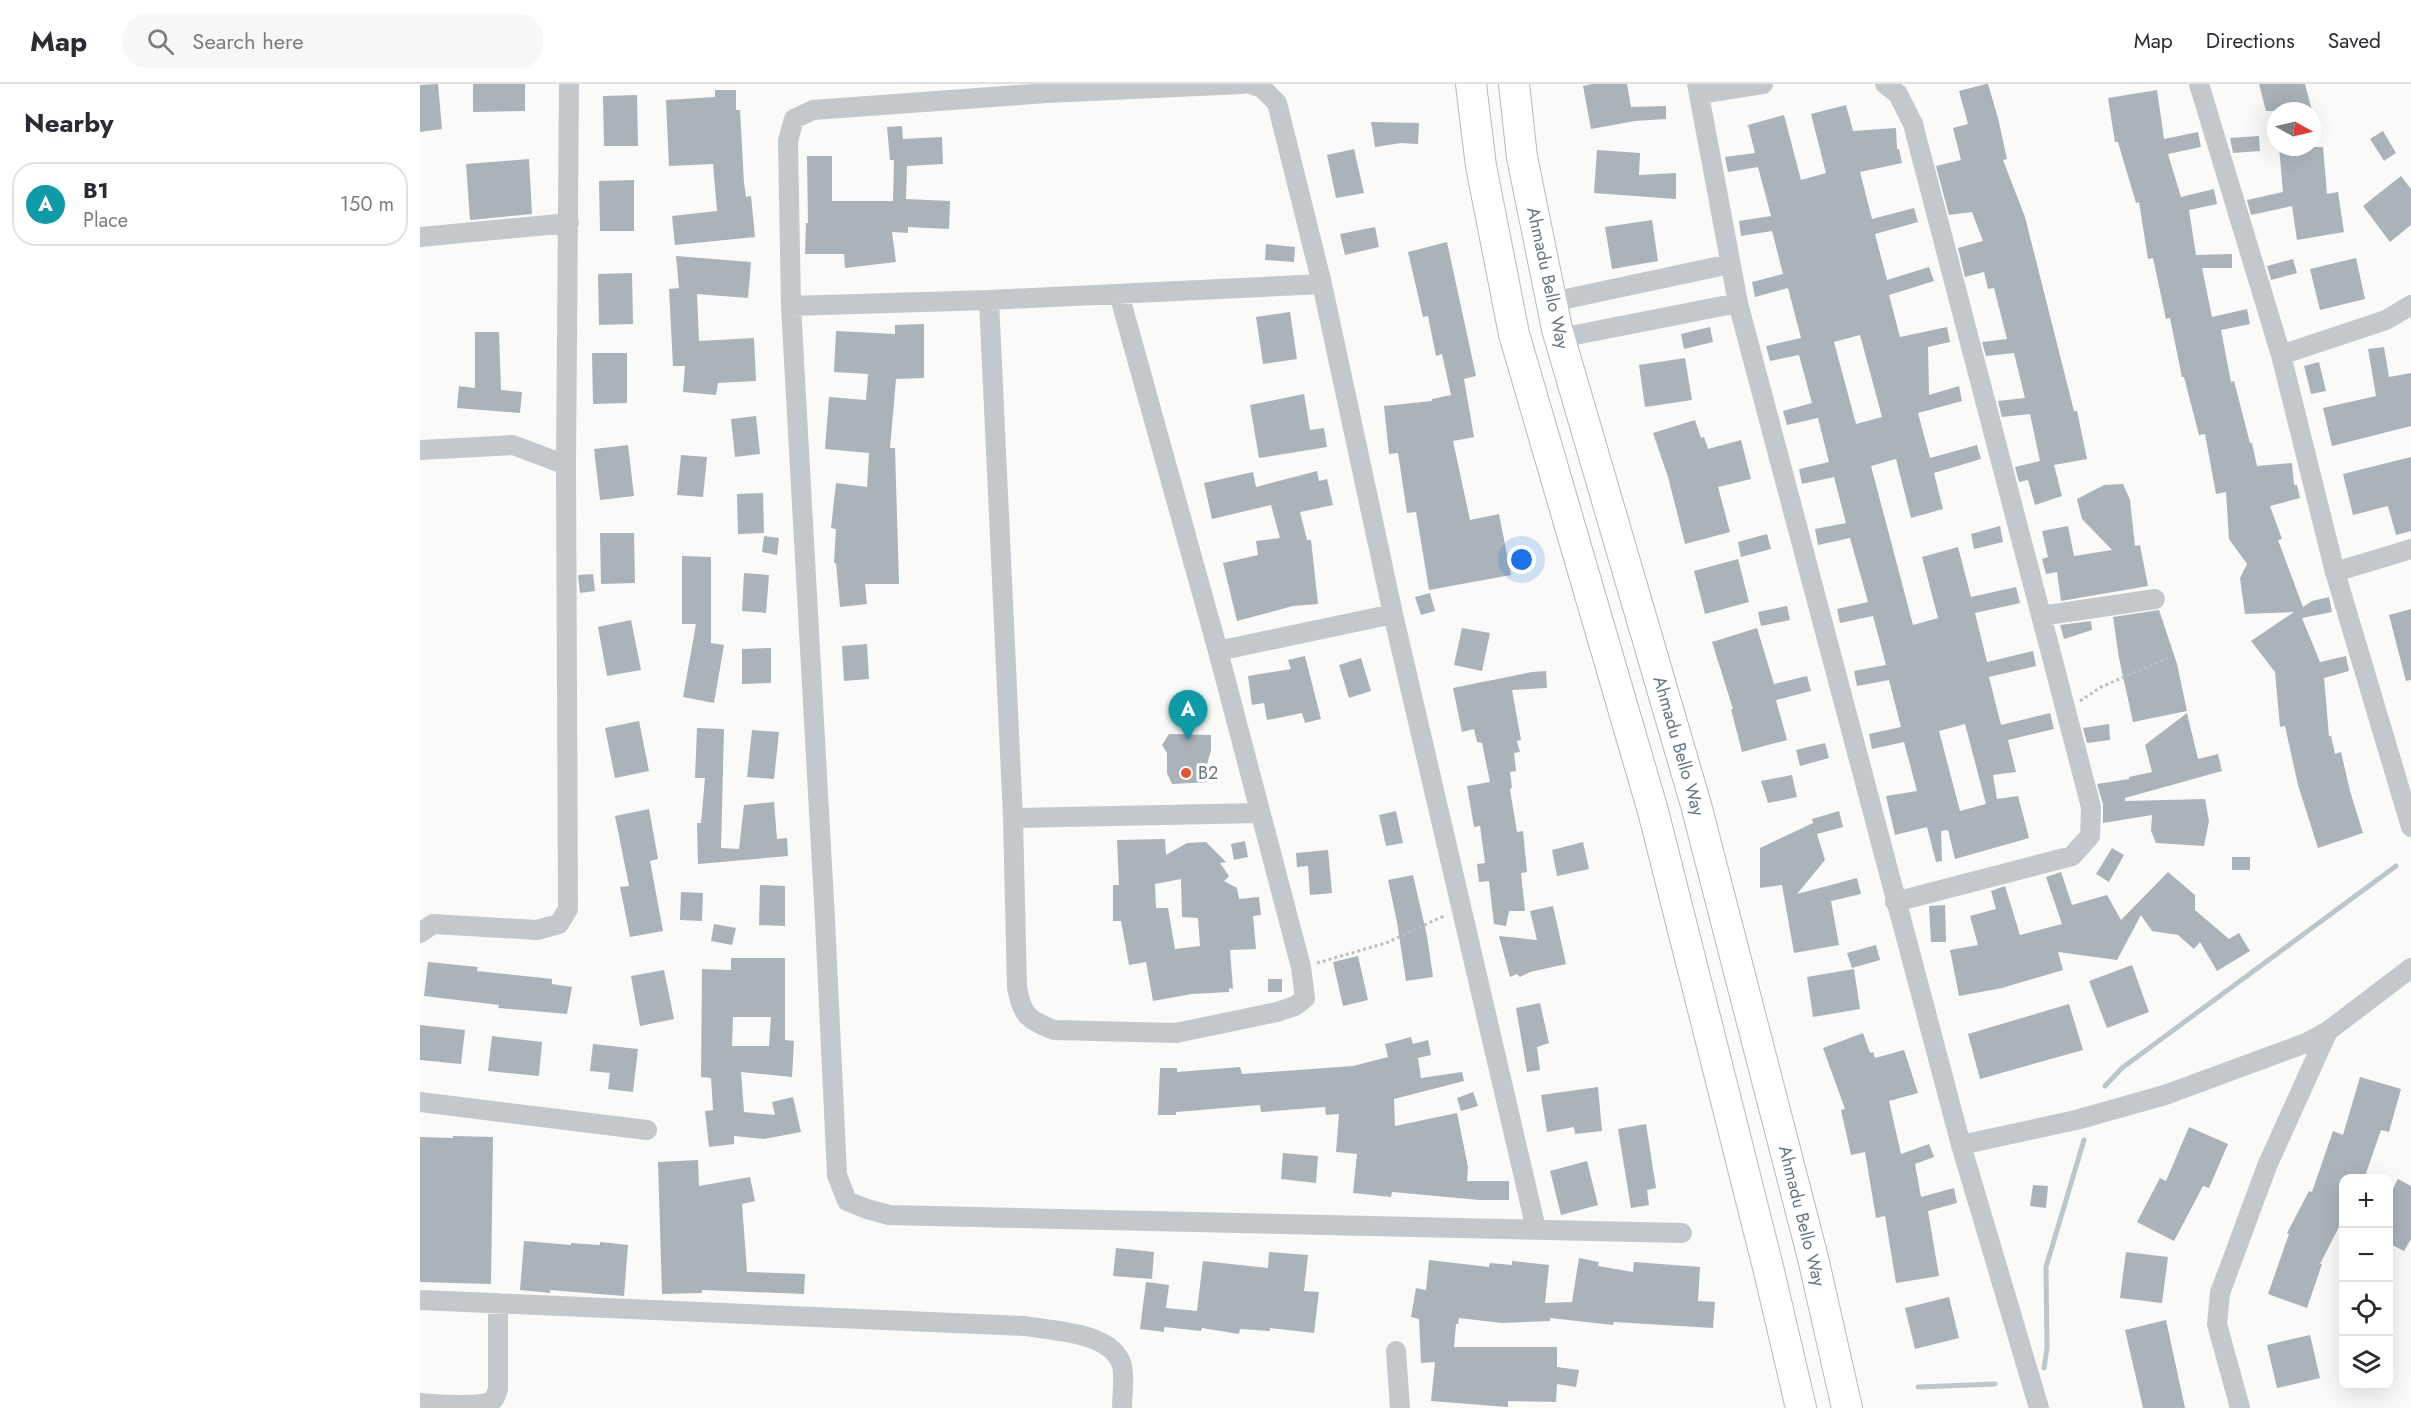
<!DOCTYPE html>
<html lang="en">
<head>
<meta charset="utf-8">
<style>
  :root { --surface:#fff; --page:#f7f7f7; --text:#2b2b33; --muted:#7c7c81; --line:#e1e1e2; --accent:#7c3aed }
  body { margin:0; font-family:Jost,sans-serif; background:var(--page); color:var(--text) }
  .controls { position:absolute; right:18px; bottom:18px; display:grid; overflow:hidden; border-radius:12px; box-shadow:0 6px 24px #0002 }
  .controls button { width:54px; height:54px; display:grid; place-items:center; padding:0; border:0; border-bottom:2px solid var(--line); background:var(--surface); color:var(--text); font:30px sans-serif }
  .compass { position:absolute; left:1847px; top:18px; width:54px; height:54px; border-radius:50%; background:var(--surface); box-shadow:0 6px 24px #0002; rotate:98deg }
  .you { position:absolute; left:1102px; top:476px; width:21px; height:21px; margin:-15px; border:4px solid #fff; border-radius:50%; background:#1a73e8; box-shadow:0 0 0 9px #1a73e833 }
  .badge { display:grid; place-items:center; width:39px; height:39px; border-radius:50%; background:var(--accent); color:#fff; font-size:20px; font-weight:700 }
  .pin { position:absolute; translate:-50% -50px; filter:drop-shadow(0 2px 3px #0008) }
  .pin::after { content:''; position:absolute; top:32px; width:21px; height:18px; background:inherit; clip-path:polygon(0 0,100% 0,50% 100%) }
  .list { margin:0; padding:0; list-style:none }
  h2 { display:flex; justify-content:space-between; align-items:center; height:78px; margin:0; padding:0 24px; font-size:26px }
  h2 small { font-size:20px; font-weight:400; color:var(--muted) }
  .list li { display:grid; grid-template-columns:39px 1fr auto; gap:18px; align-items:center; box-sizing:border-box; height:84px; margin:0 12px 12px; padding:0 12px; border:2px solid var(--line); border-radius:24px }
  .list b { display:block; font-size:22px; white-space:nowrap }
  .list p { margin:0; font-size:20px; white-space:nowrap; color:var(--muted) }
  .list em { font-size:20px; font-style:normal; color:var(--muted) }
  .icon { flex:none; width:33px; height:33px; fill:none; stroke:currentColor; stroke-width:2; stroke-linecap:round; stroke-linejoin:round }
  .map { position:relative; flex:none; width:1991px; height:1324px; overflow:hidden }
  header { display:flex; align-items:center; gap:36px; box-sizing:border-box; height:84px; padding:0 30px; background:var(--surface); border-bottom:2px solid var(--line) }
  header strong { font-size:28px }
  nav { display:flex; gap:33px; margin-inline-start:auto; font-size:21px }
  .search { width:420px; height:54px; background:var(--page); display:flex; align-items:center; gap:15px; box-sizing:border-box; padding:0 21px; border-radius:24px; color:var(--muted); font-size:22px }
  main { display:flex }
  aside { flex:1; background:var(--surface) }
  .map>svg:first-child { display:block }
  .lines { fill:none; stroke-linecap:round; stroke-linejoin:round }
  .stream { stroke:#bbc7cb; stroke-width:5 }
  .building { fill:#aab3b9; fill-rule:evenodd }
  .primary-casing { stroke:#b5babe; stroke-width:32 }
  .path { stroke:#bbbfc2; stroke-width:3; stroke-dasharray:3 3; stroke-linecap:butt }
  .minor { stroke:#c3c8cc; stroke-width:20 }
  .primary { stroke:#fff; stroke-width:30 }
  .poi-dot { fill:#e4572e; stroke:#fff; stroke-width:2 }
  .labels { text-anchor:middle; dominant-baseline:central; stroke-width:6; stroke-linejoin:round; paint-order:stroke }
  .street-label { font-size:18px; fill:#657683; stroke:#fff }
  .poi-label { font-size:18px; fill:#657683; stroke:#fff; text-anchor:start }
</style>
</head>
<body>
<header>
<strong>Map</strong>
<div class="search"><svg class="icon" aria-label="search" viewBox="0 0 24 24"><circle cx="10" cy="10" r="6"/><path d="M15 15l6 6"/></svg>Search here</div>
<nav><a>Map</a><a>Directions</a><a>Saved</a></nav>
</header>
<main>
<aside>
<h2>Nearby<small></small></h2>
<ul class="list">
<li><span class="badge" style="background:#0f9aa8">A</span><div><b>B1</b><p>Place</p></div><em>150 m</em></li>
</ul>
</aside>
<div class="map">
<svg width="1991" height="1324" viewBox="0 0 1991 1324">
  <rect width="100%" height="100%" fill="#fafaf8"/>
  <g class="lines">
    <path class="stream" d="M1685,1002l17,-18 274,-202
      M1624,1284l3,-20 -1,-81 38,-127
      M1498,1303l77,-3"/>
  </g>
  <path class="building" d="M18,0l4,45 -22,3v-47z
    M53,0h52v27l-52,1z
    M1172,0h35l4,23 35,-1v13l-31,2 -44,8 -8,-43z
    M1566,0h2l10,34 9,41 -4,1 22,57 49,194h3l10,48 -33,6 8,31 -27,9 -7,-25 -9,2 -4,-15 25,-6 -10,-47 -28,3 -4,-16 27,-3 -11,-45 -28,3 -4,-14 25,-3 -13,-51 -6,1 -4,-17 -19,5 -7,-29 25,-7 -11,-29 -23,3 -13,-49 25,-6 -8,-32 15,-4 -9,-33z
    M1839,0h46l7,27h-46z
    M295,6h21v20h4l4,73 2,14 5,-1 4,41 -80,8 -3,-29 45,-5 -4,-47 -44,2 -3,-66 49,-3z
    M1737,6l7,49 34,-7 3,15 -33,7 13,43 33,-8 3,15 -28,6 7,45 36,-1v14h-30l10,49 35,-8 3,15 -29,6 10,52 3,-1 16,62h2l5,23 35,-3 2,22h3l3,13 -30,8 12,33 -4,1 25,67 9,-6 17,-4 3,15 -30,6 18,44 26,-6 3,15 -25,7 5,58h2l4,18 6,-2 9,39 13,42 -45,15 -20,-63 -13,-59 -5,1 -5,-55 -24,-31 43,-29 -49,2 -5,-36 7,-14 -18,-25 -3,-47 -10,2 -11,-60 -6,1 -15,-58h-2l-12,-59 -4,1 -13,-61 -5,1 -9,-57 -3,1 -18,-61h-3l-7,-44z
    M217,11l1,51h-34l-1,-50z
    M1426,21l7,26 43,-3 1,21h2l3,14 -42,9 12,47 42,-11 4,14 -43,12 12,46 42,-13 5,14 -45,14 11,42 47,-10 3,15 -22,5 1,48 30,-9 3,15 -44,12 12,45 47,-13 4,14 -47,14 9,36 -32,9 -15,-59 -25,7 42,159 25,-7 -16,-61 36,-10 13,50 45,-10 4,16 -45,10 12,49 46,-11 3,15 -47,11 12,48 49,-12 4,16 -46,11 8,32 -23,3 4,24 21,-3 11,42 -74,21 -7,-29 -7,1 1,30 -6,1 -9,-35 -32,8 -9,-39 31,-5 -13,-49 -32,7 -3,-15 32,-7 -12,-47 -32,6 -3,-15 32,-6 -13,-49 -33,7 -3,-14 31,-7 -18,-64 -32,7 -3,-16 31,-6 -12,-46 -32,7 -3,-15 30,-7 -11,-44 -31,7 -4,-14 29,-8 -13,-48 -29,6 -4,-15 35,-8 -13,-50 -33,9 -3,-15 31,-8 -11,-43 -31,5 -2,-15 32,-5 -13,-49 -30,5 -3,-15 30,-4 -7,-28 36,-10 17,65 25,-7 -15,-59zM1440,251l22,82 -26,7 -22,-82zM1545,640l21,80 -26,7 -21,-80z
    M951,38l48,1 -1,21 -17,-1 -26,4z
    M482,42l1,13 39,-2 1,27 -36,2 -1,33 44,2 -1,28 -41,-2v6l-16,-1 4,30 -51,6 -1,-14h-39l1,-31h2l-1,-67h25v45h61l1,-41h-4l-3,-33z
    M1963,47l13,22 -12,8 -14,-22z
    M1839,52l1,15 -27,2 -3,-15z
    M1859,63h44l4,47 11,-2 6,40 -47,8 -5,-34 -41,9 -4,-15 36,-8z
    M934,65l10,44 -28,5 -9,-43z
    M1177,66l43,3 -1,22 37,-2v26l-82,-6z
    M109,75l3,55 -62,6 -4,-56z
    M1981,92l10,13v36l-21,17 -27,-36z
    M214,96v51h-34l-1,-50z
    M1232,136l6,41 -46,8 -7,-42z
    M955,143l4,20 -34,8 -5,-21z
    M1027,158l29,134 -12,3 10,58 -21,4 17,79 29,-6 12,61 -82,15 -13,-78 -9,1 -9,-60 -9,1 -5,-48 48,-5v-2l19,-4 -9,-41 -6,2 -8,-40 -5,1 -15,-65z
    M846,160l29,3 -1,15 -29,-2z
    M256,172l75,6 -3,36 -51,-4 2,47 55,-3 2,43 -38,2 -2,12 -33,-3 2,-26h-12l-4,-77 10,-1z
    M1936,174l9,41 -45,11 -10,-41z
    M1873,175l4,14 -26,7 -4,-14z
    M212,189l1,51 -34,1 -1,-51z
    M870,228l7,47 -34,5 -7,-47z
    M504,240v54l-28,1 -6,69h5l4,136h-34l2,20 -27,3 -4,-44h-2l2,-34 -5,-1 5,-45 31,4 2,-34 -44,-4 4,-52 37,3 2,-26 -34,-2 2,-41 59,3v-9z
    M1290,243l3,15 -29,7 -3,-15z
    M55,248h24l2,58 21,2 -2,21 -63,-5 2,-22 16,2z
    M1964,263l5,30 22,-4v53l-79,20 -9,-38 53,-12 -8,-47z
    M172,269h35v50l-34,1z
    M1265,274l7,42 -47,7 -6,-42z
    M1899,278l7,29 -15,3 -7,-28z
    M884,310l6,36 14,-2 3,19 -68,11 -9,-53z
    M336,332l4,38 -25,3 -4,-38z
    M1275,336l6,18 3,-1 4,12 33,-9 10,39 -33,8 12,45 -45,12 -17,-67 -15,-44z
    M208,361l6,51 -34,4 -6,-51z
    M261,371l26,2 -4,40 -26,-2z
    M1991,373v74l-15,4 -8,-29 -35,9 -10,-41z
    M897,387l2,10 8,-2 6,26 -33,7 7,28h4l7,64 -25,2 -56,15 -14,-58 35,-8 -2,-14 24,-3 -9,-33 -59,14 -8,-36 49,-11 3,15z
    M1703,400l7,16 5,46 5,-1 8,41 -87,15 -4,-29 -11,2 -4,-15 6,-2 -6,-26 26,-5 6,30 38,-6 -30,-31 -5,-20 27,-14z
    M343,409l1,40 -26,1 -1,-40z
    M1580,442l3,16 -29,7 -3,-15z
    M180,449h34l1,50 -34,1z
    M1347,450l4,15 -30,8 -3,-15z
    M344,452l15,2 -2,17 -15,-3z
    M262,472l29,1v86l13,2 -10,58 -31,-6 13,-73h-14z
    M1318,475l11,43 -44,12 -11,-43z
    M324,489l25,2 -3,38 -24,-2z
    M173,490l2,17 -15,2 -2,-18z
    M1010,509l5,18 -14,4 -6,-18z
    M1367,522l3,14 -29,6 -3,-14z
    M1991,525v71l-5,1 -17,-66z
    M1739,526l18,54 10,47 -54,11 -14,-64 -6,-41z
    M211,536l10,50 -34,6 -9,-49z
    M1671,537l1,9 -28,9 -4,-14z
    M1042,544l28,5 -8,38 -28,-6z
    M1337,544l17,56 33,-8 4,15 -35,9 11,40 -45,12 -11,-43h2l-21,-67z
    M447,560l2,35 -25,2 -2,-35z
    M351,564v35l-29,1v-35z
    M885,572l16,63 -16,4 -3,-10 -35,7 -3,-17 -12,2 -4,-29 43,-7 -3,-9z
    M941,574l10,33 -22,7 -10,-33z
    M1126,587l1,17 -35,2 9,50 -4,1 3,11 -6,1 2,18 -6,1 2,15 -2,3 7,42 6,-1 4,41 -6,1 4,38h-16l-3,15 -12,-2 -5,-43 -10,1 -2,-18 8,-1 -5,-37 -6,1 -7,-41 23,-4 -8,-39 -5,-1 -3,-13 -12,3 -9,-44 79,-16z
    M1767,629l11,46 20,-5 4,17 -97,27v3l80,-2 4,22 -5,25 -48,-3 -5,-12 1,-16 -49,8v-19l-6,-20 32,-5v-2l23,-5 -7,-27z
    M219,637l10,50 -34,7 -10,-50z
    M1689,640l1,16 -23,3 -4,-15z
    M277,644l27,1 -3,119 18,1 5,-44 30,-3 3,37 10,-1 1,18 -90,8 -1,-41h4l4,-45h-10z
    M332,646l27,2 -5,47 -27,-2z
    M749,650l42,1v15l-6,22 4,10 -37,2 -5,-11v-20l-5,-8z
    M1405,659l4,15 -29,8 -4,-16z
    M1372,691l5,22 -29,6 -7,-22z
    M229,725l9,50 -8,2 13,70 -33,6 -10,-50 9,-1 -14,-70z
    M976,727l7,32 -17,3 -7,-31z
    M1419,727l4,16 -26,7 8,26 -28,34 60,-16 4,16 -30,7 8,44 -45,8 -12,-68 -22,3v-40l53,-25 -1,-4z
    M745,755l1,16 21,-12 19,-1 20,20 -6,1 9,13 -5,5 13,7 2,11 20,-2 2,18 -8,1 3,33 -26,1 3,39 -4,-1v4l-37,2 -39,7 -7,-39 -17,3 -8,-44h-8v-36h6l-2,-45zM761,795l1,38 16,1 2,28 -25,3 -7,-41h-12l-1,-24z
    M825,757l3,16 -14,3 -3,-16z
    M1163,758l6,27 -32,7 -5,-26z
    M1692,764l12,7 -15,27 -13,-8z
    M908,766l4,43 -22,2 -2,-29 -11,1 -1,-14z
    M1812,773h18v13h-18z
    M1641,788l11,33 35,-10 14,25 47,-48 27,23v15l34,29 10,-6 11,18 -33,20 -17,-29 -6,7 -16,-14 -26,-4 -11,-16 -24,45 -59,-8 5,18 -61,18 -43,8 -9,-46 28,-5 -8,-29 26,-7 -5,-18 14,-5 15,49 42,-11 -16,-47z
    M993,791l14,61 6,41 -27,4 -9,-59 -9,-42z
    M340,801l25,1v40l-26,-1z
    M261,808l22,1 -1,28 -22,-1z
    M1525,821l1,37h-15l-2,-36z
    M1133,822l13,58 -36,8 -10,5 -3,-3 -7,3 -11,-41 38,4 -7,-29z
    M294,840l22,4 -4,17 -21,-4z
    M1456,861l4,15 -28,8 -5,-15z
    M938,872l10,44 -25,6 -10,-44z
    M311,874h54v82l9,1 -2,36 -51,-5 3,40 31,3 -3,-13 21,-5 8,35 -37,7 -30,-3v8l-25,3 -4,-36 8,-1 -2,-32 -10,-1 1,-108 29,1zM313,933h38l-2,29h-37z
    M8,878l50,5 -1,4 75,8v5l20,3 -5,27 -69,-6 1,-3 -75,-9z
    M1712,881l17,47 -42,16 -18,-47z
    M1434,885l6,40 -47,8 -6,-40z
    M244,886l10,49 -34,7 -9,-50z
    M848,895h14v13h-14z
    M1120,919l9,40 -12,4 3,23 -13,2 -11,-64z
    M1649,920l14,46 -103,29 -12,-45z
    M0,941l45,5 -4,34 -41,-4z
    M1443,949l7,20 3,-1 2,6 29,-8 14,43 -29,8 12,53 28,-10 5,13 -19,7 6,33 33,-9 3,15 -29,8 11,65 -43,7 -11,-67 -9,2 -11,-66 -14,3 -10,-45 4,-1 -22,-61z
    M72,952l50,6 -3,34 -51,-5z
    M991,953l2,7 15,-4 3,15 -13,3 3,20 41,-6 2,9 -70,18 1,27 62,-13 11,54 -1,14h42v19h-29l-88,-8 -1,5 -38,-4 4,-39 -21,-2 3,-38 -13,1 -1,-8 -64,5 -1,-7 -84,7v3h-18l2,-47h17v4l63,-5 2,7 111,-8 35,-9 -3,-13z
    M173,960l45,5 -5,43 -25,-3 2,-16 -20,-2z
    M1940,993l41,12 -12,43 -8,-2 -17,49h-21v40l-23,45h2l-15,44 -39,-14 21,-60 -2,-1 22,-42 3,1 21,-61 10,4z
    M1178,1003l4,44 -27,3 -1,-7 -27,5 -6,-37z
    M1053,1008l5,14 -17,5 -4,-13z
    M1226,1040l10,64 -9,2 2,15 -18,3 -13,-79z
    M1769,1043l39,17 -19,44 -6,-2 -29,55 -37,-19 23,-44 6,3z
    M33,1052l40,1 -2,147 -71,-2v-145l33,1z
    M863,1069l35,3 -2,27 -35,-4z
    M278,1076l1,26 51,-9 5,24 -13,3 5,68 58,2 -1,20 -102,-4v3l-40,1 -4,-132z
    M1167,1077l11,44 -37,10 -11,-44z
    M1978,1095l13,7v53l-7,12 -16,-8v-45z
    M1613,1101l15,1 -2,22 -16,-2z
    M104,1157l47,4v-2l29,2v-3l28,3 -4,51 -74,-6v3l-30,-3z
    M696,1164l38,4 -2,27 -39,-3z
    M849,1168l39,3 -4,36 15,1 -5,41 -44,-5v3l-30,-2 -1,5 -37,-6 -1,3 -37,-4v5l-24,-3 6,-47 23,3 -3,23 31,3 6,-50 65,7z
    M1706,1168l42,5 -6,46 -42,-5z
    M1159,1174l20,4 -1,4 35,6 1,-10 66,5 -2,34 17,1 -2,26 -99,-6 -1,3 -63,-7v3l-48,2 -43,-5 -1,6h-2l-2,23h103v20l22,3 -3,17 -19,-3 -1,18 -48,-1v6l-77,-6 4,-39 -14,1 -2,-44 -8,-2 5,-29 10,2 3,-30 60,7 1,-4 22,2v-4l37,4 -4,38 27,-1z
    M1529,1213l10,41 -44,11 -10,-41z
    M1746,1236l19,88h-42l-18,-78z
    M1890,1251l10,43 -43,10 -10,-43z"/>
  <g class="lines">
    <g class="primary-casing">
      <path id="primary" d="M1051,0l10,82 33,168 139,477 115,456 33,141
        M1094,0l8,73 35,172 139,476 117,453 34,150"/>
    </g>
    <path class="path" d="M1660,617l21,-14 69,-30
      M897,879l69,-20 60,-28"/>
    <path class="minor" d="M822,0l-195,9 -234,17 -19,9 -6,22 3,165 34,614 12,255 10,26 20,8 22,6 793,18
      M830,0l12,4 15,15 45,181 71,330 143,615
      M1277,0l41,219 223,842 78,263
      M1465,0l13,10 15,30 178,683 -1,29 -18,20 -177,46
      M1779,0l82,271 54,217 76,255
      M1279,10l64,-10
      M0,153l149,-14
      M569,216l24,518 4,170c5,27 11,32 37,42l122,3 101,-21 18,-6 10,-8 -4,-31 -83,-316 -99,-357
      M1132,218l178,-38
      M371,222l198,-6 333,-16
      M1140,254l178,-35
      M1861,271l105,-35 25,-15
      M0,366l93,-5 53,20
      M1915,488l76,-23
      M1621,532l114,-17
      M798,567l175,-37
      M593,734l247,-5
      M0,849l13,-9 104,6 22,-6 9,-15 -2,-444 3,-381
      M0,1018l227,28
      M1541,1061l115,-25 89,-25 141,-52 22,-12 83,-63
      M0,1216l605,26c29,5 88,6 97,40 3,12 0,29 0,42
      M976,1267l4,57
      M0,1319c16,1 60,5 72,-2 4,-3 4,-7 6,-12v-86
      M1820,1324l-23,-84 3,-31 47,-127 61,-135"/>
    <use href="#primary" class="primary"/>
  </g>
  <circle class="poi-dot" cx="766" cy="689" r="6"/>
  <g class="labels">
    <g class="street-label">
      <text transform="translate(1128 194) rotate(78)">Ahmadu Bello Way</text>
      <text transform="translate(1259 662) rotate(74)">Ahmadu Bello Way</text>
      <text transform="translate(1382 1132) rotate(76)">Ahmadu Bello Way</text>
    </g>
    <g class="poi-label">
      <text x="778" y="689">B2</text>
    </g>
  </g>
</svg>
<div class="controls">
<button>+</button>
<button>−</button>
<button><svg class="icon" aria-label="locate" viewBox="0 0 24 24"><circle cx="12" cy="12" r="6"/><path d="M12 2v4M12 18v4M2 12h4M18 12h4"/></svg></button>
<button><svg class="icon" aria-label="layers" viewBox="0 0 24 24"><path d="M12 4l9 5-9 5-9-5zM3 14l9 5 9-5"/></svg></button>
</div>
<svg class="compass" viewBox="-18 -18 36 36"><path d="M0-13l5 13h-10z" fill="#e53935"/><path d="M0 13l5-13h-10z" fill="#7c7c81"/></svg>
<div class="you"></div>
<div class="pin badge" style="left:768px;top:656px;background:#0f9aa8">A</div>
</div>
</main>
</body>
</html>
